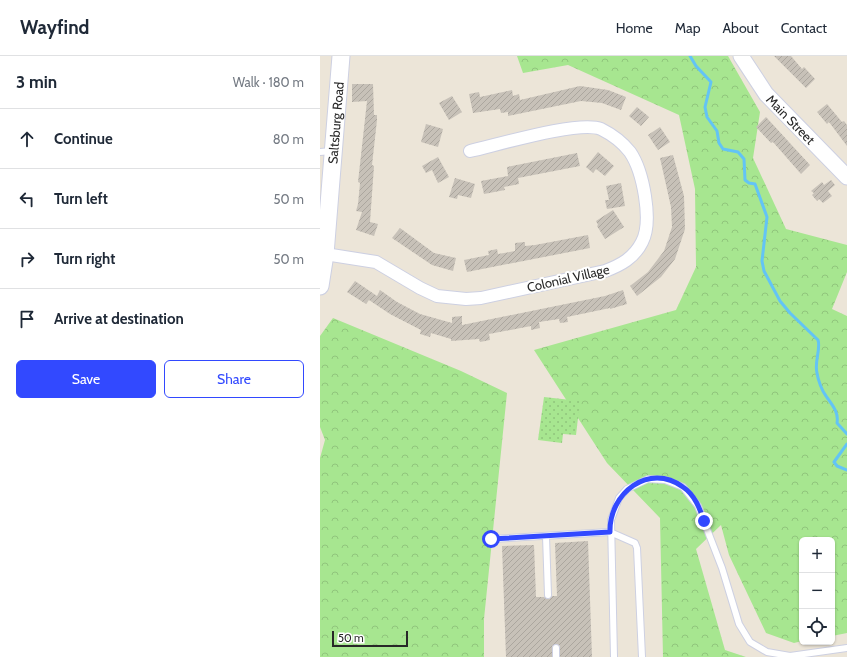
<!DOCTYPE html>
<html lang="en">
<head>
<meta charset="utf-8">
<style>
  :root { --surface:#fff; --page:#f2f2f3; --text:#1f2937; --muted:#747a83; --line:#e0e1e3; --accent:#3249ff }
  body { margin:0; font-family:Cabin,sans-serif; background:var(--page); color:var(--text) }
  .controls { position:absolute; right:12px; bottom:12px; display:grid; overflow:hidden; border-radius:6px; box-shadow:0 1px 3px #0004 }
  .controls button { width:36px; height:36px; display:grid; place-items:center; padding:0; border:0; border-bottom:1px solid var(--line); background:var(--surface); color:var(--text); font:20px sans-serif }
  .scale { position:absolute; left:12px; bottom:10px; width:76px; box-sizing:border-box; padding-left:4px; border:2px solid #282828; border-top:0; font-size:11px; line-height:14px; white-space:nowrap; color:#282828; -webkit-text-stroke:3px #fff; paint-order:stroke }
  .stop { position:absolute; width:12px; height:12px; margin:-9px; border:3px solid #3249ff; border-radius:50%; background:#fff }
  .stop.end { background:#3249ff; border-color:#fff; box-shadow:0 1px 4px #0008 }
  .list { margin:0; padding:0; list-style:none }
  h2 { display:flex; justify-content:space-between; align-items:center; height:52px; margin:0; padding:0 16px; font-size:17px }
  h2 small { font-size:13px; font-weight:400; color:var(--muted) }
  .list li { display:grid; grid-template-columns:26px 1fr auto; gap:12px; align-items:center; box-sizing:border-box; height:60px; padding:0 16px; border-top:1px solid var(--line) }
  .list b { display:block; font-size:15px; white-space:nowrap }
  .list em { font-size:13px; font-style:normal; color:var(--muted) }
  .actions { display:flex; gap:8px; padding:12px 16px }
  .actions a { flex:1; padding:9px 0; border:1px solid var(--accent); border-radius:6px; text-align:center; font-size:14px; color:var(--accent) }
  .actions .main { background:var(--accent); color:#fff }
  .icon { flex:none; width:22px; height:22px; fill:none; stroke:currentColor; stroke-width:2; stroke-linecap:round; stroke-linejoin:round }
  .map { position:relative; flex:none; width:527px; height:601px; overflow:hidden }
  header { display:flex; align-items:center; gap:24px; box-sizing:border-box; height:56px; padding:0 20px; background:var(--surface); border-bottom:1px solid var(--line) }
  header strong { font-size:19px }
  nav { display:flex; gap:22px; margin-inline-start:auto; font-size:14px }
  main { display:flex }
  aside { flex:1; background:var(--surface) }
  .map>svg:first-child { display:block }
  .forest { fill:url(#forest-crowns) }
  .park { fill:url(#park-dots) }
  .lines { fill:none; stroke-linecap:round; stroke-linejoin:round }
  .stream { stroke:#63c4f5; stroke-width:3 }
  .building { fill:url(#building-hatch) }
  .service-casing { stroke:#cdd0e2; stroke-width:8 }
  .minor-casing { stroke:#cdd0e2; stroke-width:14 }
  .tertiary-casing { stroke:#cdd0e2; stroke-width:17 }
  .secondary-casing { stroke:#cdd0e2; stroke-width:19 }
  .service { stroke:#fff; stroke-width:6 }
  .minor { stroke:#fff; stroke-width:12 }
  .tertiary { stroke:#fff; stroke-width:15 }
  .secondary { stroke:#fff; stroke-width:17 }
  .route { stroke:#3249ff; stroke-width:5 }
  .labels { text-anchor:middle; dominant-baseline:central; stroke-width:4; stroke-linejoin:round; paint-order:stroke }
  .street-label { font-size:13px; fill:#282828; stroke:#fff }
</style>
</head>
<body>
<header>
<strong>Wayfind</strong>
<nav><a>Home</a><a>Map</a><a>About</a><a>Contact</a></nav>
</header>
<main>
<aside>
<h2>3 min<small>Walk · 180 m</small></h2>
<ul class="list">
<li><svg class="icon" aria-label="ahead" viewBox="0 0 24 24"><path d="M12 20V5M6 11l6-6 6 6"/></svg><div><b>Continue</b></div><em>80 m</em></li>
<li><svg class="icon" aria-label="left" viewBox="0 0 24 24"><path d="M17 20v-9H6M10 6l-5 5 5 5"/></svg><div><b>Turn left</b></div><em>50 m</em></li>
<li><svg class="icon" aria-label="right" viewBox="0 0 24 24"><path d="M7 20v-9h11M14 6l5 5-5 5"/></svg><div><b>Turn right</b></div><em>50 m</em></li>
<li><svg class="icon" aria-label="arrive" viewBox="0 0 24 24"><path d="M6 21V4h12l-3 4 3 4H6"/></svg><div><b>Arrive at destination</b></div></li>
</ul>
<div class="actions"><a class="main">Save</a><a>Share</a></div>
</aside>
<div class="map">
<svg width="527" height="601" viewBox="0 0 527 601">
  <defs>
    <pattern id="forest-crowns" width="20" height="18" patternUnits="userSpaceOnUse"><rect width="20" height="18" fill="#a7e690"/><path d="M2 6a3 3 0 1 1 6 0M12 15a3 3 0 1 1 6 0" fill="none" stroke="#90c57c"/></pattern>
    <pattern id="park-dots" width="8" height="8" patternUnits="userSpaceOnUse"><rect width="8" height="8" fill="#a7e690"/><path d="M2 2h.1M6 6h.1" fill="none" stroke="#90c57c" stroke-width="1.8" stroke-linecap="round"/></pattern>
    <pattern id="building-hatch" width="6" height="6" patternUnits="userSpaceOnUse"><rect width="6" height="6" fill="#c7c1b8"/><path d="M-1 1l2-2M0 6l6-6M5 7l2-2" fill="none" stroke="#aba69e"/></pattern>
  </defs>
  <rect width="100%" height="100%" fill="#ece5d8"/>
  <path class="forest" d="M197,0h211l32,56 -7,46 33,71 61,16v27l-15,37 15,7v317l-15,3v-96h-30v101l-8,2 -28,-10 -37,-78 -8,-30 -25,24 29,101 21,7h-83l-3,-139 -53,-55 -73,-113 142,-40 20,-43 -1,-78 -16,-74 -111,-50 -45,8z
    M13,262l128,53 46,22 -23,226v38h-164v-199l5,-18 -5,-13v-91z"/>
  <path class="park" d="M224,341l36,4 -4,34 -13,-1 -1,9 -24,-3z"/>
  <g class="lines">
    <path class="stream" d="M370,0l6,10 15,16 -6,25 2,10 10,14 2,12 4,6 15,3 6,7 1,21 4,3 6,1 12,33 -5,44 2,10 16,30 10,12 28,27c3,9 -4,22 -1,33 1,7 5,18 9,23 6,9 13,16 11,27l10,11
      M527,388l-13,18 3,4 10,4"/>
  </g>
  <path class="building" d="M454,0h17l11,13 2,-2 11,12 -9,9z
    M32,28h21l1,31h3v5l-5,45 2,1 -4,56 8,2 -4,12 -18,-6 6,-18 -6,-1 2,-7 2,-21 -2,-1 9,-81 -15,1z
    M260,30l28,4 18,7 -5,13 -19,-7 -21,-2 -73,15v-4l-7,1 -1,-4 -27,4 -4,-19 10,-2 1,5 32,-7 1,6 6,-2 1,6z
    M132,40l10,16 -13,8 -10,-17z
    M507,48l15,18 2,-1 3,4v21l-18,-24 -2,2 -10,-12z
    M317,51l12,10 -8,9 -12,-10z
    M446,61l44,48 -9,9 -28,-32 -2,1 -15,-16z
    M106,68l17,5 -5,18 -17,-5z
    M340,71l10,15 -12,8 -10,-15z
    M278,96l16,14 -9,10 -9,-7 -3,4 -7,-6z
    M257,97l3,13 -62,12 1,6 -15,3 1,3 -21,4 -3,-13 27,-5 -1,-9z
    M353,99l11,41 1,33 -10,30 -14,18 -24,19 -7,-10 18,-14 16,-21 8,-24 -1,-20 -11,-49z
    M118,101l11,20 -11,6 -6,-13 -6,3 -4,-7z
    M135,122l20,6 -4,14 -13,-3 -1,4 -8,-2z
    M511,124l4,5 -7,6 4,5 -9,7 -4,-4 -2,2 -5,-6 2,-2 -3,-2 11,-9 2,3z
    M301,127l4,23 -18,3 -2,-9h4l-3,-14z
    M293,154l11,17 -19,12 -8,-13 1,-1 -2,-4z
    M80,172l34,25 22,5 -3,13 -21,-6 -40,-27z
    M268,179l2,13 -123,24 -3,-12 25,-5 -1,-4 9,-2 1,5 17,-3v-8l10,-1v4l10,-1z
    M35,225l22,15 3,-6 17,12 23,12 32,9v-6l10,-1v9l143,-29 18,-6 4,14 -17,5v-1l-43,9 1,5 -8,1 -1,-4 -20,3 1,6 -9,2v-4l-42,8 1,6 -10,2 -1,-3 -28,2v-2l-20,-6 -1,4 -10,-3 1,-4 -31,-16 -21,-14 -3,4 -19,-12z
    M268,485l4,116h-32v-11l-4,-2 -4,2v11h-46l-4,-111 32,-1 2,52h8l5,2 3,-3h5l-2,-53z"/>
  <g class="lines">
    <g class="service-casing">
      <path id="service" d="M0,96l12,-1
        M226,480l2,59
        M171,483l119,-7 25,11 2,5 5,109
        M236,592v9
        M294,601l-3,-137 8,-22 8,-9 21,-10 17,1 18,7 15,19 24,62 17,56 11,18 17,10 23,4 57,-8"/>
    </g>
    <g class="minor-casing">
      <path id="minor" d="M5,198l51,8 44,26 17,8 29,3 15,-1 124,-27c16,-6 29,-13 37,-29 11,-21 1,-71 -12,-90 -7,-9 -19,-18 -29,-23 -22,-9 -104,16 -131,22"/>
    </g>
    <g class="tertiary-casing">
      <g id="tertiary">
        <path id="s1" d="M421,0l25,38 81,83"/>
      </g>
    </g>
    <g class="secondary-casing">
      <g id="secondary">
        <path id="s2" d="M0,230l5,-32 16,-198"/>
      </g>
    </g>
    <use href="#service" class="service"/>
    <use href="#minor" class="minor"/>
    <use href="#tertiary" class="tertiary"/>
    <use href="#secondary" class="secondary"/>
  </g>
  <g class="lines">
    <path class="route" d="M171,483l119,-7c-1,-39 39,-70 73,-45 12,8 17,22 21,34"/>
  </g>
  <g class="labels">
    <g class="street-label">
      <text stroke="none"><textPath href="#s1" startOffset="81">Main Street</textPath></text>
      <text stroke="none"><textPath href="#s2" startOffset="164">Saltsburg Road</textPath></text>
      <text transform="translate(248 222) rotate(-13)">Colonial Village</text>
    </g>
  </g>
</svg>
<div class="controls">
<button>+</button>
<button>−</button>
<button><svg class="icon" aria-label="locate" viewBox="0 0 24 24"><circle cx="12" cy="12" r="6"/><path d="M12 2v4M12 18v4M2 12h4M18 12h4"/></svg></button>
</div>
<div class="scale">50 m</div>
<div class="stop" style="left:171px;top:483px"></div>
<div class="stop end" style="left:384px;top:465px"></div>
</div>
</main>
</body>
</html>
